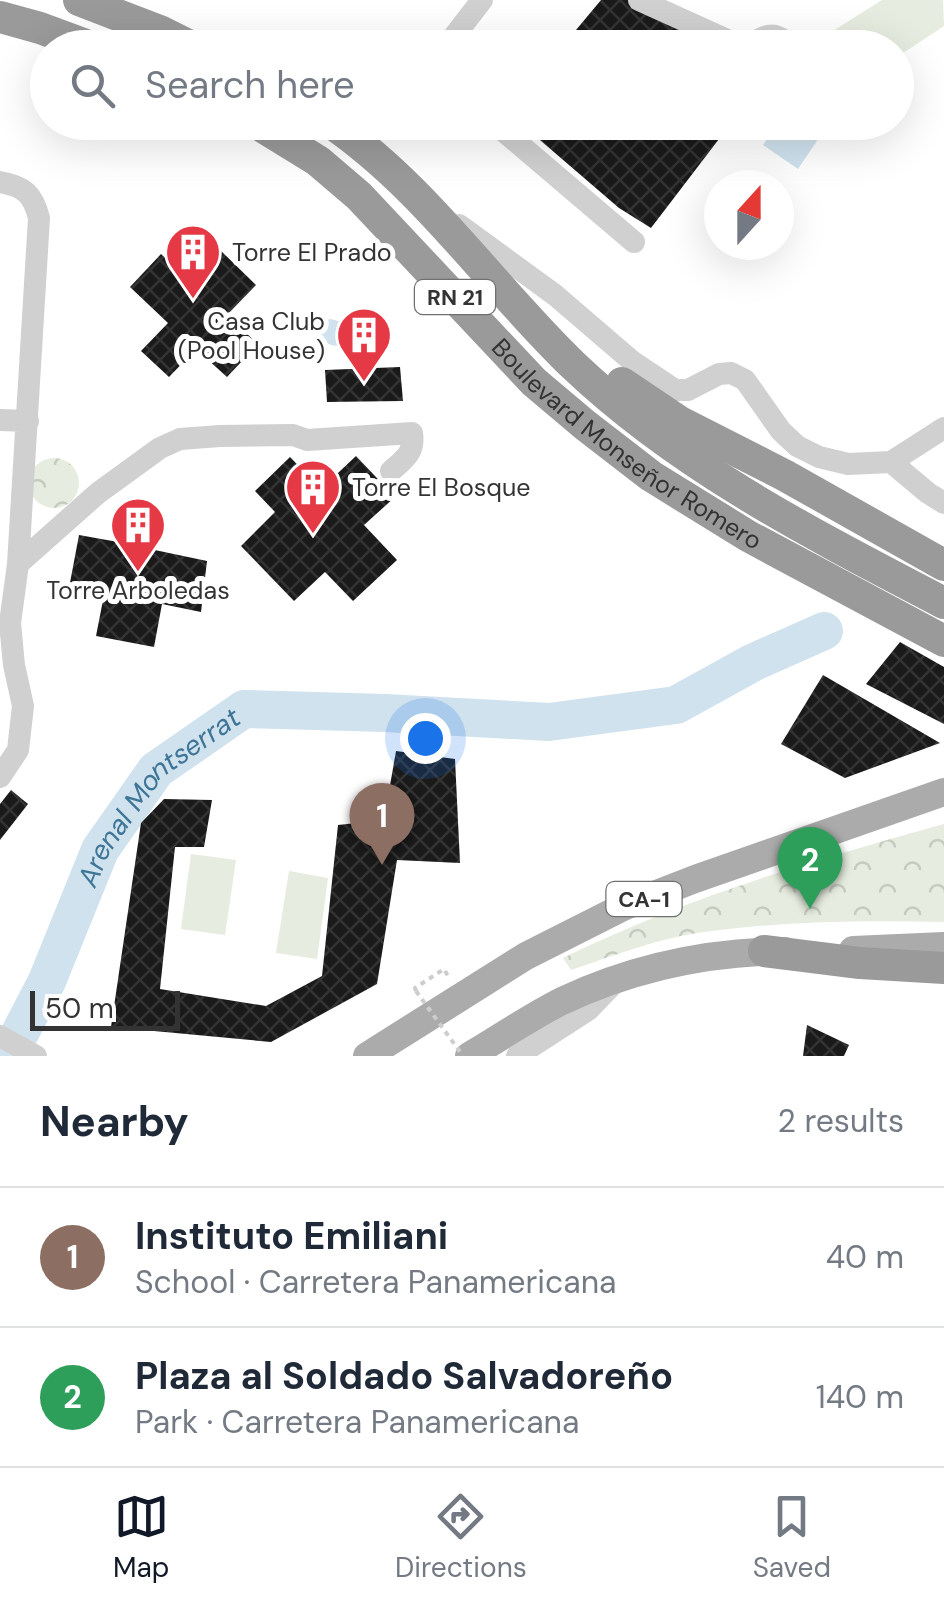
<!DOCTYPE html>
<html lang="en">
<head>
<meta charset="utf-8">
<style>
  :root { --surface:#fff; --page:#f6f6f7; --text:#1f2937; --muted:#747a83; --line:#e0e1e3; --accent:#111827 }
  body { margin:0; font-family:"DM Sans",sans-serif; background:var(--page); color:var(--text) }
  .compass { position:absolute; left:704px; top:170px; width:90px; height:90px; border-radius:50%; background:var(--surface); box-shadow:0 10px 40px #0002; rotate:21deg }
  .scale { position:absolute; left:30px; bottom:25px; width:150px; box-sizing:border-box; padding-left:10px; border:5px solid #333; border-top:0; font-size:28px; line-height:35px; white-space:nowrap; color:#333; -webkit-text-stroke:8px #fff; paint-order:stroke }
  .you { position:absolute; left:425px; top:738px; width:35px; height:35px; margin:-25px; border:8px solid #fff; border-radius:50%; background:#1a73e8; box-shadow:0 0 0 15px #1a73e833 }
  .badge { display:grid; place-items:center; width:65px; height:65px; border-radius:50%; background:var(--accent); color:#fff; font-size:32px; font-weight:700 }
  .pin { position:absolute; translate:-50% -82px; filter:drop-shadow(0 2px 5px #0008) }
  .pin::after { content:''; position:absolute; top:52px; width:35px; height:30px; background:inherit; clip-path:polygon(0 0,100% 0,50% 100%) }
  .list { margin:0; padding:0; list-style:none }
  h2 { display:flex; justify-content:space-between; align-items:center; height:130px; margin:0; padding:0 40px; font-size:42px }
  h2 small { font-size:32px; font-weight:400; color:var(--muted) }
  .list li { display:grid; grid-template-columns:65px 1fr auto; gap:30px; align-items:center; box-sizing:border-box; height:140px; padding:0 40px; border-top:2px solid var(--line) }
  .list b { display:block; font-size:38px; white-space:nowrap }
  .list p { margin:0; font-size:32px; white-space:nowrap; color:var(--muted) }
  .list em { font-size:32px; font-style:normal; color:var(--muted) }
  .icon { flex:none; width:55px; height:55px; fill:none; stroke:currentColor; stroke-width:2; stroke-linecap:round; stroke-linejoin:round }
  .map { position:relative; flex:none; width:944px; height:1056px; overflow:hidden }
  .search { position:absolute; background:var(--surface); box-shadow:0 10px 40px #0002; left:30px; right:30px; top:30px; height:110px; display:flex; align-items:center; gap:25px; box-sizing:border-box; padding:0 35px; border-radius:55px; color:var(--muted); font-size:38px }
  .sheet { height:410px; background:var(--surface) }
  nav { display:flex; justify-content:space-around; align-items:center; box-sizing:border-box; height:140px; border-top:2px solid var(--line); background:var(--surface); font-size:28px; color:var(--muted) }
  nav a { display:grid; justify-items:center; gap:5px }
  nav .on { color:var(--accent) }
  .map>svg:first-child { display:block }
  .park { fill:url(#park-crowns) }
  .pitch { fill:#e6ecdf }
  .water { fill:#cfe2ee }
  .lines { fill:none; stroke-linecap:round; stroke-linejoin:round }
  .river { stroke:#cfe2ee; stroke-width:38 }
  .building { fill:url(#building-cross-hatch) }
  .path { stroke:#cdcdcd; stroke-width:4; stroke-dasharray:5 5; stroke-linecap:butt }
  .minor { stroke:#d0d0d0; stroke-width:22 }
  .major { stroke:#ababab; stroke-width:28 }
  .highway { stroke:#9a9a9a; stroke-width:32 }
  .path-bridge { stroke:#cdcdcd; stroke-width:4; stroke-dasharray:5 5; stroke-linecap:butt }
  .labels { text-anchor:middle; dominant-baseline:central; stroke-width:10; stroke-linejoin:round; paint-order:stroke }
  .shield { fill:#fff; stroke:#707070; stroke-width:2.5 }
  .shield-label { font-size:22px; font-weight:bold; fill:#333 }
  .poi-label { font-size:25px; fill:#333; stroke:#fff; text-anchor:start }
  .street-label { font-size:25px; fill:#333; stroke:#fff }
  .water-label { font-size:28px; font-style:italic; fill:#3f7597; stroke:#fff }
</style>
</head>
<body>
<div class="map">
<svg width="944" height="1056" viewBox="0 0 944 1056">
  <defs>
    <pattern id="park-crowns" width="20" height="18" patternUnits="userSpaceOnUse" patternTransform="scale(2.5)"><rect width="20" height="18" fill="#e6ecdf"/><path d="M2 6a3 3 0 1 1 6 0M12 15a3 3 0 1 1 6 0" fill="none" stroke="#c6cbc0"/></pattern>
    <pattern id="building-cross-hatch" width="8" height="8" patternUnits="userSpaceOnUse" patternTransform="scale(2.5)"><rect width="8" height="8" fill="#1a1a1a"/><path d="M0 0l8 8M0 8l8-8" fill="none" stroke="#333"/></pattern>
  </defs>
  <rect width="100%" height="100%" fill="#fff"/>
  <path class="park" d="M29 483a25 25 0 1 1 50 0a25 25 0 1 1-50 0Z
    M944,824v98c-82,-2 -165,-1 -247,11 -43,7 -85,23 -126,37l-8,-12c121,-60 251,-98 381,-134z"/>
  <path class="pitch" d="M882,0h61l1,26 -47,31 -1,-9 -60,-1 -8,-13z
    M191,854l45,6 -11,75 -44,-6z
    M289,871l39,7 -11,81 -41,-6z"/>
  <path class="water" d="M778,123v-1l51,1 -31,46 -35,-24z
    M330,319c20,3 30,17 34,35l-4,6c-12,2 -15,-4 -19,-14 -12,0 -17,-3 -24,-13l4,-10z"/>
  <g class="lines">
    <path class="river" id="s1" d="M8,1056l39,-75 53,-131 56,-80 88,-61 141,4 164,9 127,-17 78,-43 70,-31"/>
  </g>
  <path class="building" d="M601,0h29l88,48h-157z
    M519,122h213l-81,106 -32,-20z
    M218,248l38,37 -29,30 31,29 -31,33 -31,-28 -27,28 -28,-26 27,-28 -38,-36 31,-33 27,25z
    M400,367l3,34 -76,1 -2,-32z
    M356,456l39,41 -31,28 33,35 -44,41 -28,-29 -31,29 -53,-55 34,-34 -20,-21 35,-34 31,32z
    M125,505l32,6 -7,38 57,12 -6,51 -39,-8 -8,43 -58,-11 8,-41 -35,-7 10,-53 39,7z
    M900,642l44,25v57l-78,-40z
    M823,675l117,68 -95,35 -64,-34z
    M396,751l59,8 5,104 -63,-3 -20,124 -106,58 -160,-15 30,-204 23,-24 48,1 -8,47h-29l-15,142 106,17 56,-30 16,-151 46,-5z
    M11,790l17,14 -28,36v-36z
    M807,1025l42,20 -5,11h-41z"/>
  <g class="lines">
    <path class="path" d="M416,991l-1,-3 29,-19 4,7"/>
    <path class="minor" d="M639,0l106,48
      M445,48l37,-48
      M755,48l5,-9c12,-7 23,-3 29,9
      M493,122l141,120
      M0,182c24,4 33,12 39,36l-21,346 80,-71 62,-45 20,-9 40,-3 73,-1 14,5 105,-7c3,19 -7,26 -21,38
      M459,225l96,70 78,67 42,28h13l31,-16 12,-1 14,7 36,51 16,15 22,11 29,7 43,-2 53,-34
      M0,420l28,1
      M891,462l37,31 16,10
      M0,777l18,-27 5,-44 -9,-41 -4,-42 8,-59
      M0,1036l36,20
      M517,1056l71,-46 29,-30"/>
    <path class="major" d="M853,950l91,-4
      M367,1056l159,-100 97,-49 72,-28 249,-87
      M469,1056c31,-18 61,-39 93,-55 70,-33 146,-49 223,-50"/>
    <g class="highway">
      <path d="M79,0l83,32 32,16"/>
      <path d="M0,17l40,11 54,20"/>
      <path id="s2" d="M255,122l63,39 41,35 175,186 51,43 66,51 97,60 196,105"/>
      <path d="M330,122c95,65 160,163 243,243 107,102 241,170 371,238"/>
      <path d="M622,383l58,39 104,53 160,90"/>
      <path d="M764,951l96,12 84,5"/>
    </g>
    <path class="path-bridge" d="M416,991l47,65"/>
  </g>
  <defs>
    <g id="building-pin" transform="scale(2.875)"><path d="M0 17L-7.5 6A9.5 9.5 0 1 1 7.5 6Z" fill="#e63946" stroke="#fff"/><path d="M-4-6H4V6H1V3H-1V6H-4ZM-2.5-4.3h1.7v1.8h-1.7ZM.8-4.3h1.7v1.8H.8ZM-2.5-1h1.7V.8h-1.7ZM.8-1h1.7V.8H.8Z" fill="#fff"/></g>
  </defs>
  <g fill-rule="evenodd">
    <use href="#building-pin" x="193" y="252"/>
    <use href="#building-pin" x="364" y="335"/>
    <use href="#building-pin" x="313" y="487"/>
    <use href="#building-pin" x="138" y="525"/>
  </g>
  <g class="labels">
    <g class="shield">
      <rect x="415" y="280" width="80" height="34" rx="8"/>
      <rect x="606.5" y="882" width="75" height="34" rx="8"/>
    </g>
    <g class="shield-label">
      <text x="455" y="297">RN 21</text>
      <text x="644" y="899">CA-1</text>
    </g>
    <g class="poi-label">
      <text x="232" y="252">Torre El Prado</text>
      <text x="325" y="321" text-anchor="end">Casa Club<tspan x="325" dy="29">(Pool House)</tspan></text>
      <text x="352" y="487">Torre El Bosque</text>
      <text x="138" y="590" text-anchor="middle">Torre Arboledas</text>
    </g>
    <g class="street-label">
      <text stroke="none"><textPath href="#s2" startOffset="495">Boulevard Monseñor Romero</textPath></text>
    </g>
    <g class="water-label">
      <text stroke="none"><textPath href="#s1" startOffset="305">Arenal Montserrat</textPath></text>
    </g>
  </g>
</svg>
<svg class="compass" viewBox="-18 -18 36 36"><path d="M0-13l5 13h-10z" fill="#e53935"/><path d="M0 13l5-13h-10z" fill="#747a83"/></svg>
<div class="scale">50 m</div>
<div class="you"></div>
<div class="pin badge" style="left:382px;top:865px;background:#8d6e63">1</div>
<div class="pin badge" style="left:810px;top:909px;background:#2e9e5b">2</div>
<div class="search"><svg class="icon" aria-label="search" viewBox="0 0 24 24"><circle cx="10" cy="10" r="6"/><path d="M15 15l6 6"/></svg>Search here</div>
</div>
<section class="sheet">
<h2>Nearby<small>2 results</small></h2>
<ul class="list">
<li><span class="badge" style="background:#8d6e63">1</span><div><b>Instituto Emiliani</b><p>School · Carretera Panamericana</p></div><em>40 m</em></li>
<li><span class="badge" style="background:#2e9e5b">2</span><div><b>Plaza al Soldado Salvadoreño</b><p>Park · Carretera Panamericana</p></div><em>140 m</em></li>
</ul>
</section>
<nav>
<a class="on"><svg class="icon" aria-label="map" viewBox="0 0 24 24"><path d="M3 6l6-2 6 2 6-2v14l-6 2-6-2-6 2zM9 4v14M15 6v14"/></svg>Map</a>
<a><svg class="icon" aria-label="directions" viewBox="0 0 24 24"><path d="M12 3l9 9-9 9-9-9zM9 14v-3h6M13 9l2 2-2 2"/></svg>Directions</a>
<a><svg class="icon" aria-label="saved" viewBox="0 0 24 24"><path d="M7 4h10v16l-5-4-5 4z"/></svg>Saved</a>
</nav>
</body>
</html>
